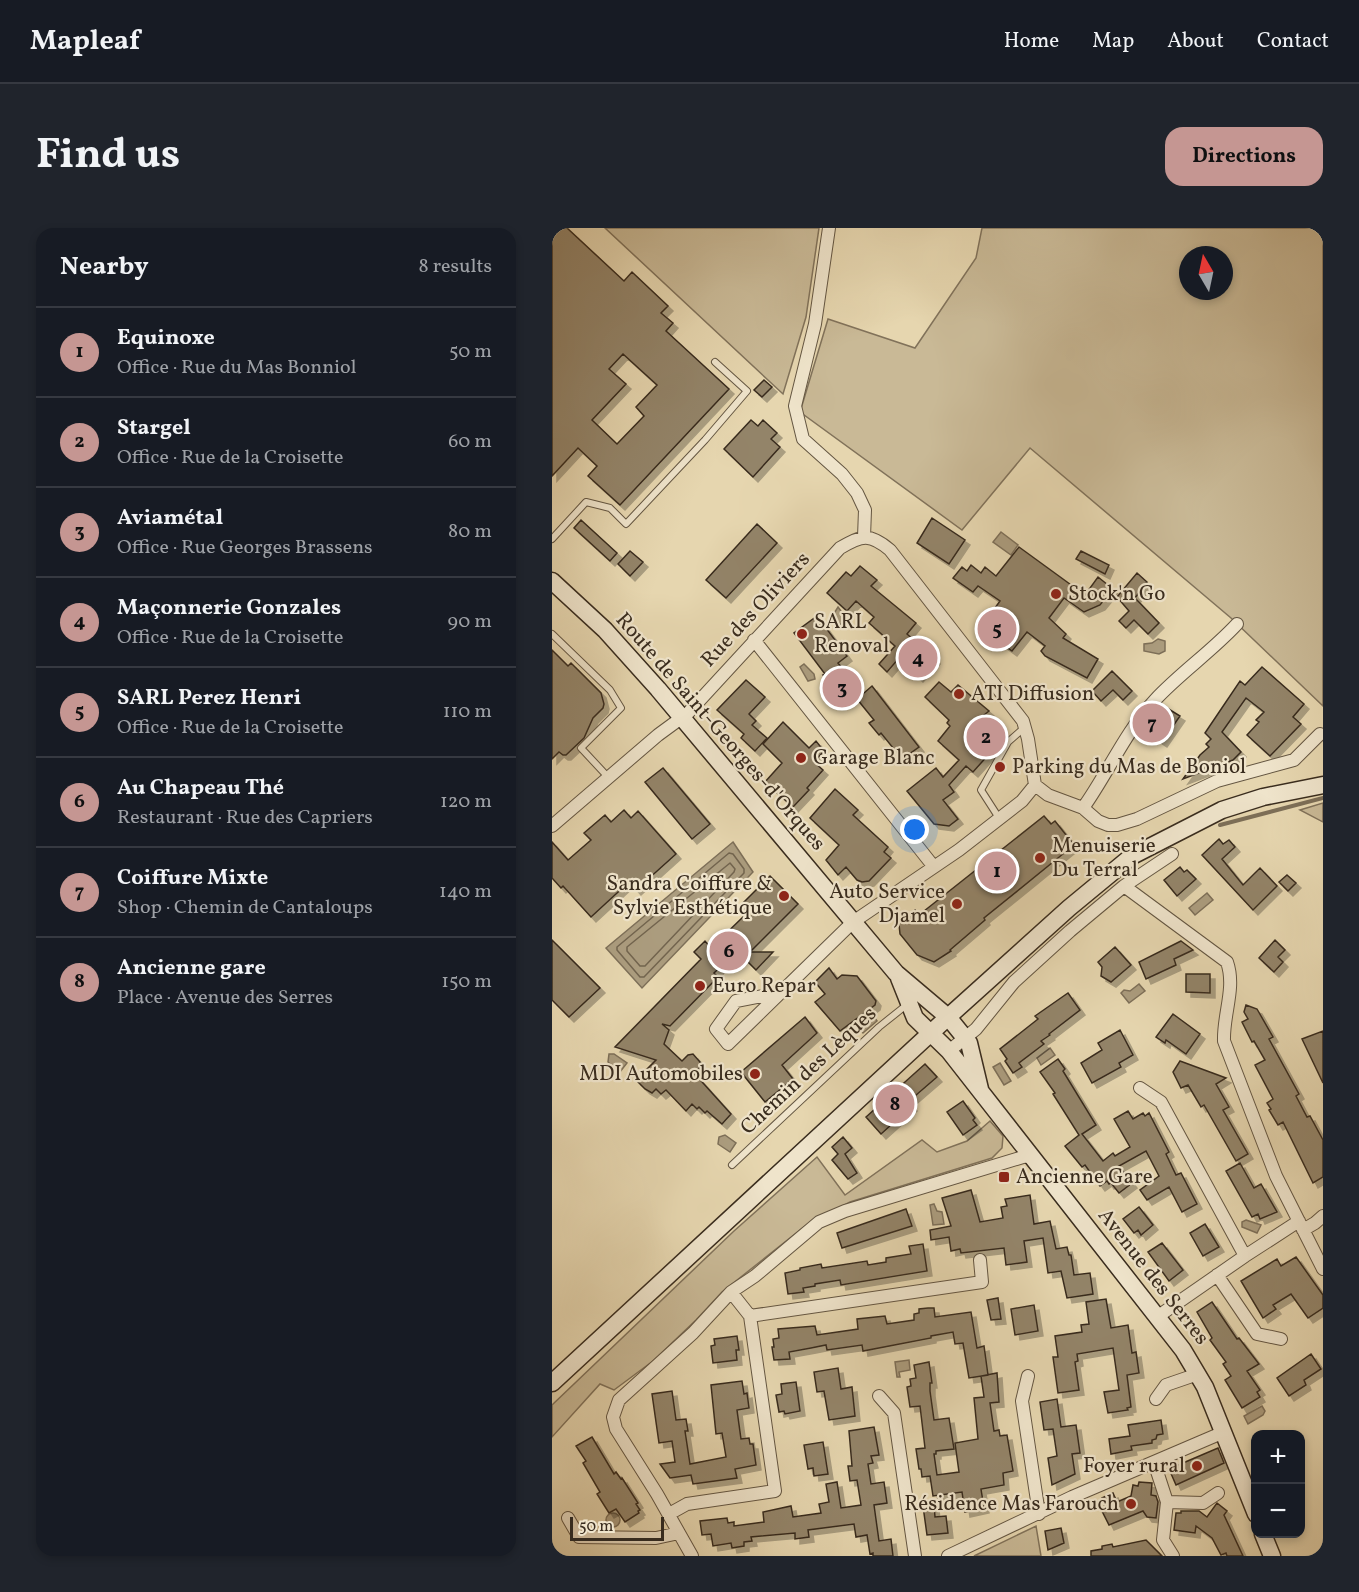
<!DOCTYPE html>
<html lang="en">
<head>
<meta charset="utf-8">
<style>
  :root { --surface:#171b24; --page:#20242c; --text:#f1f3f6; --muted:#9ea1a6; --line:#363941; --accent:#c59692 }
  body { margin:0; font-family:Vollkorn,serif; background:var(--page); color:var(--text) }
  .controls { position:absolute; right:18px; bottom:18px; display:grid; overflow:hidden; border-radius:12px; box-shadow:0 3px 9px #0003 }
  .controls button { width:54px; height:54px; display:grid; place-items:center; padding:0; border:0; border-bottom:2px solid var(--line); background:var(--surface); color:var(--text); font:30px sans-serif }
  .compass { position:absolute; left:627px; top:18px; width:54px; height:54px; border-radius:50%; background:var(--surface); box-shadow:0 3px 9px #0003; rotate:351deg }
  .scale { position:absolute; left:18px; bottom:15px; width:94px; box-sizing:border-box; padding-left:6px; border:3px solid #392c1e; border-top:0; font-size:16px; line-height:21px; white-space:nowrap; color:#392c1e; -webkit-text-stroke:4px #efe4cb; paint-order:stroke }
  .you { position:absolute; left:363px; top:602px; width:21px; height:21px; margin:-15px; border:4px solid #fff; border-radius:50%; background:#1a73e8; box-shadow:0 0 0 9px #1a73e833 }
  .badge { display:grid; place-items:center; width:39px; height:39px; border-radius:50%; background:var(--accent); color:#111; font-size:20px; font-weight:700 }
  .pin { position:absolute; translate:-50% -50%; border:3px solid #fff; box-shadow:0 2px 6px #0006 }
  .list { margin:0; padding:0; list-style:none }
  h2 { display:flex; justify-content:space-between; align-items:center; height:78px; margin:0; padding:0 24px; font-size:26px }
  h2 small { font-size:20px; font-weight:400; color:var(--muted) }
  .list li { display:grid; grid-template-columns:39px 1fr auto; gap:18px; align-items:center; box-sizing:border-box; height:90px; padding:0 24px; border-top:2px solid var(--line) }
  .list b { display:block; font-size:22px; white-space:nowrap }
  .list p { margin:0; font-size:20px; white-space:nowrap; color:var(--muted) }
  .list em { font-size:20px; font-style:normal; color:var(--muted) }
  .map { position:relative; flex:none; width:771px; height:1328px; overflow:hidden; border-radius:18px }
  header { display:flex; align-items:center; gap:36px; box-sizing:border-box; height:84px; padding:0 30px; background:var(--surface); border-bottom:2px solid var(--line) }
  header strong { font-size:28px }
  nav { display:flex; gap:33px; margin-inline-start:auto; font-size:21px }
  .intro { display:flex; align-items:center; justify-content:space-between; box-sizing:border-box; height:144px; padding:0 36px }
  h1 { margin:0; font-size:42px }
  .button { padding:15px 27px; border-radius:18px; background:var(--accent); color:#111; font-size:21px; font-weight:700 }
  main { display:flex; gap:36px; padding:0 36px }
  aside { flex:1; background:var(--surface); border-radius:18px; box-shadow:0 3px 9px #0003 }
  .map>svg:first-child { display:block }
  .green { fill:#c9b996; stroke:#81725a; stroke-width:1.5; fill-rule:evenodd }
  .water { fill:#ab9c7e; stroke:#7d6f58; stroke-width:1.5 }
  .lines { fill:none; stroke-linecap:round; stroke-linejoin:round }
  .shore { stroke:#72644e; stroke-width:1.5 }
  .stream { stroke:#7d6f58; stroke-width:4 }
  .building { fill:#938469; stroke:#392c1e; stroke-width:1.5; fill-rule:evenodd; filter:url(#shadow) }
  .lane-casing { stroke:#645642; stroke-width:8 }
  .street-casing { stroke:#645642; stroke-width:14 }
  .secondary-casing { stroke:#392c1e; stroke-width:19 }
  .lane { stroke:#efe4cb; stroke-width:6 }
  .street { stroke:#efe4cb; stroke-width:12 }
  .secondary { stroke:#efe4cb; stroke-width:16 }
  .poi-dot { fill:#8f2418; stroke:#efe4cb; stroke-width:2 }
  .labels { text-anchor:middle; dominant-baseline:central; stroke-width:4.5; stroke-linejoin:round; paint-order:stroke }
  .poi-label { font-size:21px; fill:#392c1e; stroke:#efe4cb; text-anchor:start }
  .street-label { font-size:21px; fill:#392c1e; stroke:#efe4cb }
</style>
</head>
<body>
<header>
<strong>Mapleaf</strong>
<nav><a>Home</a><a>Map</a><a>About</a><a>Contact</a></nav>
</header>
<div class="intro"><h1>Find us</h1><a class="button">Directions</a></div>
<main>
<aside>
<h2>Nearby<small>8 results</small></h2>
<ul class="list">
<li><span class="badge">1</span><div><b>Equinoxe</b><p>Office · Rue du Mas Bonniol</p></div><em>50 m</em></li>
<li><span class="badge">2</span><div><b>Stargel</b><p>Office · Rue de la Croisette</p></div><em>60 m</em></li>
<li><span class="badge">3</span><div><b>Aviamétal</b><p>Office · Rue Georges Brassens</p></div><em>80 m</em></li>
<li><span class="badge">4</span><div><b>Maçonnerie Gonzales</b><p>Office · Rue de la Croisette</p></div><em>90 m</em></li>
<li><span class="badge">5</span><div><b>SARL Perez Henri</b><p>Office · Rue de la Croisette</p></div><em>110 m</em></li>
<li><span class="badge">6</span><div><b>Au Chapeau Thé</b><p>Restaurant · Rue des Capriers</p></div><em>120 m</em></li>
<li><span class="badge">7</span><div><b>Coiffure Mixte</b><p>Shop · Chemin de Cantaloups</p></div><em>140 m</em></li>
<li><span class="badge">8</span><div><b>Ancienne gare</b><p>Place · Avenue des Serres</p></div><em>150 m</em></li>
</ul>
</aside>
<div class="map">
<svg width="771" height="1328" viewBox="0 0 771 1328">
  <defs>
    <filter id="shadow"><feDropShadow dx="5" dy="5" stdDeviation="0" flood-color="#0004"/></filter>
  </defs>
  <rect width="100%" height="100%" fill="#e6d6af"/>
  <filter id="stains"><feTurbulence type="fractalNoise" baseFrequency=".00333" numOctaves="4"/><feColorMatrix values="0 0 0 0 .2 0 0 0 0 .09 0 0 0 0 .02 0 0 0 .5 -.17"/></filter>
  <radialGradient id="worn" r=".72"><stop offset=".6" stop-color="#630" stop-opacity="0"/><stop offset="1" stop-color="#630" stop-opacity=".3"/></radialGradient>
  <path class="green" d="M53,0h214l-13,89 -23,77z
    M430,0h341v478l-92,-88 -201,-170 -68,82 -162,-118 28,-93 87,29 61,-90zM636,27h36v36h-36z
    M771,575v19l-23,-12z
    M438,893l13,15 -1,12 -10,10 -142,44 -46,25 -82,65 -26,28 -43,41 -39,29 -14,-6 -48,53v-32l182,-174 83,-74 28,38 77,-55 15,12 30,-11z
    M484,1298l5,30h-67z"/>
  <path class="water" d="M449,304l17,13 -7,10 -18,-13z
    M286,379l11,15 -6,6 -10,-13z
    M606,411l7,2v10l-6,3 -15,-3v-7l8,-1z
    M252,436l10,10 1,5 -7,2 -8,-14z
    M181,614l20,30 -111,116 -36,-40z
    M655,665l6,7 -18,15 -6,-7z
    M587,756l6,7 -16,12 -8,-10 3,-3 6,1z
    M320,786l5,7 -14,12 -7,-10 5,-1z
    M498,820l5,7 -14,10 -4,-7z
    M57,826h5l13,9 -7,9 -12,-10z
    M448,835l11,18 -7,4 -11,-18z
    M173,907l11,8 -6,9 -12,-8 1,-7z
    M382,976l3,7 5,1 2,12 -11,1 -3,-20z
    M694,992l15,5 -4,8 -15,-6v-5z
    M357,1132l1,10 -11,2 1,5h-3l-2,-15z
    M710,1178l3,5 -2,4 -15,9 -4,-8z
    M54 1292a7 7 0 1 1 14 0a7 7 0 1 1-14 0Z"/>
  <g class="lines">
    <path class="shore" d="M177,625l4,1 11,15v4l-100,104h-4l-23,-27v-3z
      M178,635l5,6 -1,3 -89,94h-5l-13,-15v-4z"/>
    <path class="stream" d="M668,597l103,-27"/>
  </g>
  <path class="building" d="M0,0h15l57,53 8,-9 36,34 -7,7 12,10 -7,8 63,58 -109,116 -32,-29 9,-10 -19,-18 -26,28zM71,126l34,31 -21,22 8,9 -27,28 -25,-24 34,-36 -17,-15z
    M212,152l8,7 -10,10 -8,-7z
    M199,192l7,6 5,-6 14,13 -6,6 9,8 -27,30 -29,-28z
    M380,290l33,22 -16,24 -32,-21z
    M29,292l36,33 -7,8 -36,-33z
    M205,296l20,19 -51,55 -20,-18z
    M467,319l66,48 13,-18 15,12 -13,16 -16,7 -20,-14 -15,20 17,16 -3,4 35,21 -11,19 -42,-22 -4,-5 4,-5 -18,-14 -15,19 -26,-19 14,-19 -5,-5 5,-7 -22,-15 -5,6 -20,-14 9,-11 5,4 4,-6 10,8 4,-6 11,9z
    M78,323l13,11 -13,14 -12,-12z
    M529,323l28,14 -4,9 -29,-15z
    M308,338l17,14 -6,6 45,37 -9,11 28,25 -17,18 -19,-19 -12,14 -8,-8 16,-18 -26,-23 5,-6 -18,-16 -9,10 -20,-18 19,-21 5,4z
    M585,345l10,9 -12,16 24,25 -11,11 -14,-14 -8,8 -7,-7 10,-10 -12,-14z
    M265,388l30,40 -9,7 20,24 -13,12 -22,-24 2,-1 -31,-41z
    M0,422l16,16 3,-3 30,30 3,11 -1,4 -10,10 -9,20 -18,17h-3l-4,-3 -7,7z
    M710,439l42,37 -11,13 8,7 -31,32 -23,-21 12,-13 -3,-2 8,-8 -18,-14 -24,34 19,20 -8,8 -50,19 17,-24 9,-8 -3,-3 5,-5 -6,-6 35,-52 5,4z
    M560,443l20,20 -9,9 -10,-10 -12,11 -9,-10z
    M194,452l19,17 -16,17 7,7 -4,4 15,13 -12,13 -14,-13 3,-4 -27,-24z
    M387,454l12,10 7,-7 31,26 -5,4 22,20 -33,37 -7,-6 -17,19 5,7 -11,8 15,19 -9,7 -15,-2 -27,-33 29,-23 7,9 16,-17 -21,-19 12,-15 -3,-3 2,-3 -24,-23z
    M320,458l47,61 -17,12 -21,-26 -2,2 -10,-12 5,-3 -17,-21z
    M610,477l18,11 -18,26 -18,-12z
    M231,494l26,26 7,-7 8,10 -10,11 9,8 -16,18 2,2 -16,17 -28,-25 17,-19 -19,-19z
    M111,540l47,56 -18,15 -47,-57z
    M283,561l23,21 -5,5 35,32 -4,5 7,6 -22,23 -7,1 -5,-2 -11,-13 -8,8 -12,-15 13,-15 -29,-27z
    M72,582l7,8 7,-7 38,43 -40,36 -7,-8 -38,35 -28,-31 -2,2 -9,-10v-36l16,18 23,-20 -7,-7 21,-18 6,7z
    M492,588l7,8 4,-3 19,24 -90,73 1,2 -35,30 1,1 -17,11 -17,-7 -17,-21 -1,-10 16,-14 4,5z
    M667,611l4,5 6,-4 6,7 -13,12 21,26 17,-17 17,18 -24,24 -51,-55z
    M628,639l4,5 3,-2 9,9 -19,17 -13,-16z
    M735,647l9,8 -8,8 -9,-9z
    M218,648l28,28 -48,48h23l-17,18 -19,-19 -23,22 4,4 -48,49 -8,-2 7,6 -5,14 18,17 6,-6 5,-1 7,8v5l-6,6 37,41 -9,10 -15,-13 -2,2 -6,-6 -2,2 -5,-5 -6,7 -20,-21 -5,4 -5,-5 -4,4 -7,-4 -9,-9 20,-20 -41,-13 86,-88 -7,-7 11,-11 6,7 33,-32 -7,-7z
    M0,712l48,48 -31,29 -17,-17z
    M723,712l10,10 -7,7 5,5 -9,10 -15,-14z
    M629,713l12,9 -19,9 2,6 -30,14 -7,-17z
    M563,719l16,18 -20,17 -10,-6 1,-9 -4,-5z
    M277,740l8,11 5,-4 15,1 19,25 -1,4 -35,26 -25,-29 10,-8 -10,-12z
    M634,746h24v19l-24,-1z
    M516,765l12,17 -31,24 1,1 -9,6 3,3 -25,19 3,4 -9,6 -8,-12 2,-2 -7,-10 38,-30 -3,-3z
    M694,777l11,4 16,28 -4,2 30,55 -3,2 11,21 3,-1 13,24v37l-10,6 -30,-61 -5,3 -9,-15 2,-1 -4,-6 6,-4 -18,-34 10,-5 -11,-19 -2,1 -10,-20 6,-3 -4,-7z
    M621,786l27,20 -14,20 -20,-14 -1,3 -9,-6z
    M253,789l12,16 -35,32 11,14 -28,23 -24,-30z
    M568,802l13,25 -14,8 2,4 -29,16 -11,-20 21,-13 -4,-7z
    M771,803v52l-21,-44z
    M506,831l7,10 -2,2 33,54 -14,9 21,27 10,-8 2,3 15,-9 -16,-28 14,-8 5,8 10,-6 2,3 4,-3 20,39 -3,2 10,21 5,-2 16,31 -15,8 -13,-25 -22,13 -7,-10 19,-14 -13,-25 -27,15 13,17 -13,10 -8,-10 -2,1 -2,-3 -7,5 -15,-21 -3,2 -17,-21 14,-11 -26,-41 2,-1 -15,-21z
    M628,833l46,17 -10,6 13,23 -6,3 25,44 -12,7 -32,-56 -3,2 -13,-22 -7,3 -8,-16z
    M373,836l12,13 -29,25 4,4 -31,28 -15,-17z
    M411,873l12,17 -2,2 4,5 -14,10 -16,-23z
    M291,909l9,11 -7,6 12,19 -9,6 -16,-19 6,-6 -6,-7z
    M688,935l14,25 7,-4 16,28 -17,7 -2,-5 -6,3 -26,-46z
    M419,962l9,32 23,-4 -2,-11 6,-1 -2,-7 25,-4 4,29 16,-3 6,28 11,-2 2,8h2l3,20 16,-2 3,21 -26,4 -6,-27 -13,2 -5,-35 -19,3 3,21 -21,3 -2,-17 -43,5 -1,-4 -9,2 -2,-14 -18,3 -1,-10 21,-4 -9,-28z
    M587,979l14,18 -12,10 -3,-5 -4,3 -11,-14z
    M354,981l6,17 -70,22 -5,-15z
    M653,996l14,23 -16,9 -13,-23z
    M610,1015l21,27 -14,11 -21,-29z
    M371,1016l4,27 -86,14 -1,-5 -25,4v2l-12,2 1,4 -16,2 -3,-21 15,-3v-2l21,-4 1,4 45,-7 1,4 18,-3v-4l25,-4 -2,-8z
    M744,1029l27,38v13l-15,10 -17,-24 -18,11 3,4 -13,9 -22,-37 36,-22 4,7z
    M446,1070l3,21 -10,1 -4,-20z
    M554,1071l5,29 17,-3 4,28 4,-1 3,21 -12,2 4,32 -4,1 1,2 -20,3 -4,-21 15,-2 -6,-42 -36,6 1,7 -3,1 4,28 -21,3 -5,-36h5l-3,-21 27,-4 -1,-7 8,-1 -3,-22z
    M660,1074l25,37 2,-1 20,26 -12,7 13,19 -3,2 3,5 -18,11 -17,-28 6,-4 -8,-12 3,-2 -16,-22 2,-2 -15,-26z
    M482,1077l4,26 -23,4 -4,-26z
    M376,1080h6l1,9 36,-5 6,36 7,-2 4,29 -19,3 -6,-35 -8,1 -2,-12 -22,4v2l-68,13 -1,-6 -35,5 -1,-5 -15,3 -22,4 1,7 -16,1 -2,-13h2l-1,-8 6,-1 -1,-9 37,-3 2,9 41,-6 -1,-10 28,-3 2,8 27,-4v-6l5,-1v-4z
    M185,1108l2,14h-3l1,10 -24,3 -2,-17 4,-1 -1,-6z
    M759,1126l10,15 -17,11 2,5 -17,11 -12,-18z
    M377,1134l3,21h-2v8l4,29 15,-2 5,31 -18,2v3h-2l3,21 22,-3 -4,-29 23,-4 -4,-41 10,-1 -3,-21 16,-3 2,29 -9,1 4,28 5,-1 1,6 7,-1 6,36 -10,2 1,12 -23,4 3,19 -19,4 -3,-20 -29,4 -3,-20 -8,1 -1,-8h-2l-3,-20 9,-1 -5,-42 -10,1 -3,-20 4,-1 -1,-7 6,-1 -2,-13z
    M286,1140l3,21 11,-2 3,29 -26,4 -5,-29 -7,1 -3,-20z
    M190,1153l2,13 3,-1 2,15 -12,2 4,29 8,-1 1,6h3l3,21 -21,4 2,9 -44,6 -2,-9 -21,3 -10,-14 15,-2 -3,-21 -13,2 -7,-49 20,-3 4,29 10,-1 2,12h-3l5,33 36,-7 -4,-24 -6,1 -5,-49z
    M244,1154l4,29 -15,3 -1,-3 -5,1 -3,-17 6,-1 -1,-10z
    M505,1171l4,28 15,-2 4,28 -8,1 3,20 -23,11 -4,-27 9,-2 -4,-27 -9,1 -4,-28z
    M609,1192l2,14 -6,1 -1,4 -4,1v3l-21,3 1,4 -21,4 -2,-15 21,-3 -2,-11z
    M322,1199l5,28 -8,1 2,7 -5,1 3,20 13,-2 3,21 -13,2 5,36 12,-2 2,17h-20v-3l-3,1 -3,-19 -11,2 -2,-13 -46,6 1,7 -14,2v-6l-44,4 1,4 -8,1v4l-12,2 -1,-5 -18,3 -2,-12 -9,1 -2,-14 27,-3 1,5 6,-1v4l30,-4 -1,-10 28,-6 2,11 28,-4 -2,-9 10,-2 -3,-18 11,-2 4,26 20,-3 -4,-25 -7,1 -2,-15h4l-3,-35z
    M40,1209l22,37 2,-2 5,7 1,-1 16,25 -2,1 4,6 -2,1 1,2 -14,9 -9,-13 -7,4 -12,-19 3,-2 -17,-29 3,-2 -10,-15z
    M271,1214l5,32 -14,2 -1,-8 -5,1 -4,-24z
    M666,1220l6,15 -48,22 -7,-16z
    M587,1254l13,1 -1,12 5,1 2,6 -2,16 -9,-1 -4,-6 -34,14 -8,-16 4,-2 -3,-9 11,-5 4,9 14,-6 2,-11 5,1z
    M665,1275l10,8 -3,4 19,41h-16l-1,-3 -5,2 -9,-17 -16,-12 -1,7 -21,-3 2,-17h5v-2h18l8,6z
    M382,1276l1,13 11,-1 2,17 -21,2 -4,-29z
    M509,1300l3,15 -16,7 -3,-19z
    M594,1312l16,16h-71v-5l11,-2v-3l10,-2 1,3z"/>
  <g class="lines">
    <g class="lane-casing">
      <path id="lane" d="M0,311l34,-37 24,6 16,16 79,-84 42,-49 -32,-29
        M0,406l58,56 11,18 -40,40 27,29
        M447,590l-18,-28 27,-48 16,-14
        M180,937l147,-138 30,-24"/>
    </g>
    <g class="street-casing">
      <path id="street" d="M277,0l-14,96 -20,82 8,33 39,35 15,19 8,17 -1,27
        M202,412l180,227
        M483,557l13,10 35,13 15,13 10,4h9l20,-6 80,-38 77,-21 26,-26
        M531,580c25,-35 42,-76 72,-108 25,-27 56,-48 82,-76
        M0,598l106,-91 30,-22 152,-165c22,-13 30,-15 50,2l133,171 5,18 7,46
        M572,658l103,76c9,26 -4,52 -3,79l52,135 47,93
        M232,764l-48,9 -20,28 12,15 125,-122 106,-72 63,-49 13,-16
        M397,823l27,-22 38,-47 56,-51 54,-45 48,-32
        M588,860l21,14 84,154
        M751,1002l12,-7 8,-7
        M665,1047l40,59 24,5
        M198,1088l232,-34 -2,-22
        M605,1089l88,-61 54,-35
        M476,1148l-6,25 17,113
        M327,1168l15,17 21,143
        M604,1171l10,-14 32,-11
        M602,1234l13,40 -4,38 10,16
        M615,1274l36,1 15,-10
        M117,1286l18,-10 88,-13 -25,-175 -19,-24
        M16,1290l11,19 77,1 23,-5
        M140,1328l-35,-62 -41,-65 -3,-12 6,-17 74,-67 38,-41 24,-16 64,-54 26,-11 178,-54 9,-1
        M396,1328l124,-59 152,-65"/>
    </g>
    <g class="secondary-casing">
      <path id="secondary" d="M0,353l53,49 53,59 238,284 52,44 21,26 11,46
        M347,750l16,40 34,33 234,299 22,37 51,127
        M0,1155l396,-366 121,-109 63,-52 90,-46 41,-13 60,-12
        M711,1306l9,22"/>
    </g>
    <use href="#lane" class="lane"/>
    <use href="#street" class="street"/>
    <use href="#secondary" class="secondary"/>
  </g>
  <g class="poi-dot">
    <circle cx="504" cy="366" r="6"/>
    <circle cx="250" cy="406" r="6"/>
    <circle cx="407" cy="466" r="6"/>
    <circle cx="249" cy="530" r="6"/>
    <circle cx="448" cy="539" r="6"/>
    <circle cx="488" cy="630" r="6"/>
    <circle cx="232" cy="668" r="6"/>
    <circle cx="405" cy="676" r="6"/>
    <circle cx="148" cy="758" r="6"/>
    <circle cx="203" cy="846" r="6"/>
    <rect x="446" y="943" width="12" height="12" rx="3"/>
    <circle cx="645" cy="1238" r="6"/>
    <circle cx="579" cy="1276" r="6"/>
  </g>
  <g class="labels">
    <g class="poi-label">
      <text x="516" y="366">Stock'n Go</text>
      <text x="262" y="394">SARL<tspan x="262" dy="24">Renoval</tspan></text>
      <text x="419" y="466">ATI Diffusion</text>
      <text x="261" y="530">Garage Blanc</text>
      <text x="460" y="539">Parking du Mas de Boniol</text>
      <text x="500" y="618">Menuiserie<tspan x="500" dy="24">Du Terral</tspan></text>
      <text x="220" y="656" text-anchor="end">Sandra Coiffure &amp;<tspan x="220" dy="24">Sylvie Esthétique</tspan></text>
      <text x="393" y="664" text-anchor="end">Auto Service<tspan x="393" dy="24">Djamel</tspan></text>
      <text x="160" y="758">Euro Repar</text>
      <text x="191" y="846" text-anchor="end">MDI Automobiles</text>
      <text x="464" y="949">Ancienne Gare</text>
      <text x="633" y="1238" text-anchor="end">Foyer rural</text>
      <text x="567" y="1276" text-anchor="end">Résidence Mas Farouch</text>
    </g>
    <g class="street-label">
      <text transform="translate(204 382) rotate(-47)">Rue des Oliviers</text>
      <text transform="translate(168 504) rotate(49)">Route de Saint-Georges-d'Orques</text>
      <text transform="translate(257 843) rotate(-43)">Chemin des Lèques</text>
      <text transform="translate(601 1049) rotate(52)">Avenue des Serres</text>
    </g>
  </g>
  <rect width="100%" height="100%" filter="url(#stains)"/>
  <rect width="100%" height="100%" fill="url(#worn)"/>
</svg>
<div class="controls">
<button>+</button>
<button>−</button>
</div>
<svg class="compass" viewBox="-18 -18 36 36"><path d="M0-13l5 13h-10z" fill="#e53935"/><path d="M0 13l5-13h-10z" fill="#9ea1a6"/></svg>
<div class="scale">50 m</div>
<div class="you"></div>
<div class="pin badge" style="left:445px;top:643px">1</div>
<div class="pin badge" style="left:434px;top:509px">2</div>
<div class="pin badge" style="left:290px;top:460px">3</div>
<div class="pin badge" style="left:366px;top:430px">4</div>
<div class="pin badge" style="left:445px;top:401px">5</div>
<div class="pin badge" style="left:177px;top:723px">6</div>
<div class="pin badge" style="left:600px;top:495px">7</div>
<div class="pin badge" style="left:343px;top:876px">8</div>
</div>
</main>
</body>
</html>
